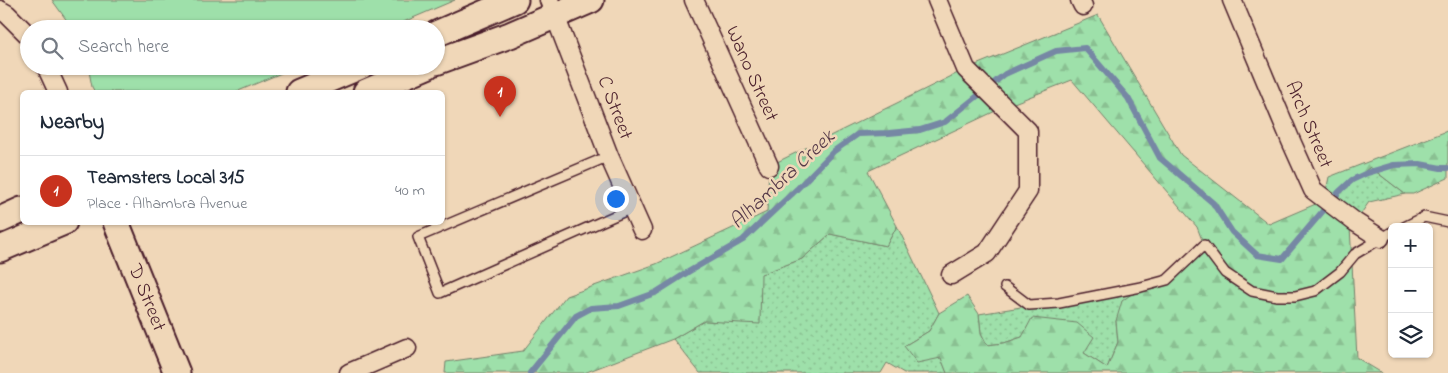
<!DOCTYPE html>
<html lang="en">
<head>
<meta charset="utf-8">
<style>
  :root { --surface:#fff; --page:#f2f2f3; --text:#1f2937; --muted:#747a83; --line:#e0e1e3; --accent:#c8321e }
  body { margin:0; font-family:"Indie Flower",sans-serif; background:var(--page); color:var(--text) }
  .controls { position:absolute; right:15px; bottom:15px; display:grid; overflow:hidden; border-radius:8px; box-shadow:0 1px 4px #0004 }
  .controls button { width:45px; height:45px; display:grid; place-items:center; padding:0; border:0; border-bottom:1px solid var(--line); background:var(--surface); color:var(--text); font:25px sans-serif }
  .you { position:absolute; left:615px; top:198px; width:18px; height:18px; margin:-12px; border:4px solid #fff; border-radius:50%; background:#1a73e8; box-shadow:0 0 0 8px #1a73e833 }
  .badge { display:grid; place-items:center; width:32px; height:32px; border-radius:50%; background:var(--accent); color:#fff; font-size:16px; font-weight:700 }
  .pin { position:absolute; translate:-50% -41px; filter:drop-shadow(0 1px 2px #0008) }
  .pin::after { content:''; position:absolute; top:26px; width:18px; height:15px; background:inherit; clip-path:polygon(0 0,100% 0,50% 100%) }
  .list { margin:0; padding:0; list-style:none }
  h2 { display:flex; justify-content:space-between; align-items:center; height:65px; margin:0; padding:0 20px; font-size:21px }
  h2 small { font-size:16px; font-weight:400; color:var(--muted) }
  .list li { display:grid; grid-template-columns:32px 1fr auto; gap:15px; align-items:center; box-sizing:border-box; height:70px; padding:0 20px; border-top:1px solid var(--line) }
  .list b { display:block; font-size:19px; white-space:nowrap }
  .list p { margin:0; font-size:16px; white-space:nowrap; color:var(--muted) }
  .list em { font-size:16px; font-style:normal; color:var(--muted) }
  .icon { flex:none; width:28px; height:28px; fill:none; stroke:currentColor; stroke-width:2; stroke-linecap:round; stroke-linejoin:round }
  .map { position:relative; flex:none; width:1448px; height:373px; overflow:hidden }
  .search { position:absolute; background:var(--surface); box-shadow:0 1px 4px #0004; left:20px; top:20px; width:425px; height:55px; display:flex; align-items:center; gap:12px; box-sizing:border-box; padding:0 18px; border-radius:28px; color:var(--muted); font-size:19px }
  .panel { position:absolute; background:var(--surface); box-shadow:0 1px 4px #0004; left:20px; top:90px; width:425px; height:135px; border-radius:8px }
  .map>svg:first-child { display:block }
  .grass { fill:url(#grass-dots); stroke:#74806a }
  .forest { fill:url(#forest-firs); stroke:#74806a }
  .green { fill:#9ee0aa; stroke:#74806a }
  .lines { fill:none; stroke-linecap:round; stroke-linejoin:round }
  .stream { stroke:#7687a4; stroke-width:6 }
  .lane-casing { stroke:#4a1f2b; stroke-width:12 }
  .street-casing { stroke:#4a1f2b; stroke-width:21 }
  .secondary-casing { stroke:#4a1f2b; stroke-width:29 }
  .lane { stroke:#f0d7b8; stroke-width:9 }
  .street { stroke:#f0d7b8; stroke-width:18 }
  .secondary { stroke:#f0d7b8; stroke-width:25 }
  .labels { text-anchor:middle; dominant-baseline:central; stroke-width:5; stroke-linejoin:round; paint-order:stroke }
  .street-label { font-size:20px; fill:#4a1f2b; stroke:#f0d7b8 }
  .water-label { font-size:21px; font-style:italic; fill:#553949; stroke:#f0d7b8 }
</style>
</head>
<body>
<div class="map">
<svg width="1448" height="373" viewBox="0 0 1448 373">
  <defs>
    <pattern id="grass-dots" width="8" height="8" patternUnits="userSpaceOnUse" patternTransform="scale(1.25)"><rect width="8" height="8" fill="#9ee0aa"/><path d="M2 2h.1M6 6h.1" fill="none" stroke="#8ac092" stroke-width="1.8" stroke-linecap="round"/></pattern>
    <pattern id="forest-firs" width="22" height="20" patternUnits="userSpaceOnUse" patternTransform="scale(1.25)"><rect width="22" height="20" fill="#9ee0aa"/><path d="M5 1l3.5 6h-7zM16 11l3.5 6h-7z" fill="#8ac092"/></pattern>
  </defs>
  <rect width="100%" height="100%" fill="#f0d7b8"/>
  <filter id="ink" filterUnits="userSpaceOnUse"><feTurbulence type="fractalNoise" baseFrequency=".02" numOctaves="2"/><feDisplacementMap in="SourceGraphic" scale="10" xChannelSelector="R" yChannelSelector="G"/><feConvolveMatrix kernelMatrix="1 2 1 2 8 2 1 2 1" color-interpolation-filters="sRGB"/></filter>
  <g filter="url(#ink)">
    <path class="grass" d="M1370,167l35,27 -36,8 -9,13 -26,-18z
      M897,226l42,87 -10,18 -25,15 37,11 6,16h-43l-17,-10 -6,10h-181l-27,-34 31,-18 56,-47 42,-15 28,-25 56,12z
      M1141,287l-25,34 2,21 -11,26 -23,-15 -62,-16 -18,6 -17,2 -6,-12 -2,-19z"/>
    <path class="forest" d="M1098,15l83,140 88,69 49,-21 32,23 7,132 25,15h-435l-6,-15 -24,5 -13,-17 25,-15 10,-18 28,-17 12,18 2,19 6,12 17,-2 18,-6 10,-19 45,5 17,14 -10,16 23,15 11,-26 -2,-21 6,-20 19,-14 26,-7 37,-35 -7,-18 -125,-147 -68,27 -136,64 29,55 -11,20 -56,-12 -28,25 -41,15 -1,50 -56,-3 -31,18 -89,34h-139l1,-11 77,-11 43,-55 90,-32 111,-52 2,-46 197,-97z
      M1448,129v49l-35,16h-8l-35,-27 -36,30 -8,-6 3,-14 118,-46z"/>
    <path class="green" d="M52,0h403l-68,29h-314z
      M88,66h210l-62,26h-141l-3,-5z"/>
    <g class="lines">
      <path class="stream" d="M530,373l46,-57 15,-8 28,-2 36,-13 33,-21 55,-32 54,-51 37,-38 24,-17 31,-1 31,-3 25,-8 60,-48 51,-23 29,-3 43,50 32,60 53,45 19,29 25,23 25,4 57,-67 13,-12 15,-7 27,-8 26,-1 21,4h7"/>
      <g class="lane-casing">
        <path id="lane" d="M609,156l-191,81 22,56 192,-85
          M1404,227l20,-10 24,5
          M1005,287l24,18 30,-2 82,-16 26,-7 37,-35 21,28 27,18 25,5h18l20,-5 25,-19 15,-18 37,-22"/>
      </g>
      <g class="street-casing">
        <path id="street" d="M549,0l60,156 33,74
          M694,0l75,166
          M937,0l29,69 62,62v60l-41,62 -36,22
          M1080,0l3,6
          M1232,0l59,141 22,49 42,32 25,16
          M0,10l7,4 22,22
          M46,66l12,26
          M349,373l58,-25"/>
      </g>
      <g class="secondary-casing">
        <path id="secondary" d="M436,34l79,-34
          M436,62l74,-27 81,-35
          M299,92l62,-26
          M366,92l61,-26
          M0,220l22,-10
          M116,222l61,151
          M0,249l64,-27"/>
      </g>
      <use href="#lane" class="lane"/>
      <use href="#street" class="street"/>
      <use href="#secondary" class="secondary"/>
    </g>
  </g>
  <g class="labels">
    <g class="street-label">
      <text transform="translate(751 74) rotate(66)">Wano Street</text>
      <text transform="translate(614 108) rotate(69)">C Street</text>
      <text transform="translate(1308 125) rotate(67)">Arch Street</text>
      <text transform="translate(146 298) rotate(68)">D Street</text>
    </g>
    <g class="water-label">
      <text transform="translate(783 180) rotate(-43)">Alhambra Creek</text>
    </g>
  </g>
</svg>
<div class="controls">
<button>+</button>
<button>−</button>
<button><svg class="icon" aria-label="layers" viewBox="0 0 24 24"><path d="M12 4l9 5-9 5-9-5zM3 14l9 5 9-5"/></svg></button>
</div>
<div class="you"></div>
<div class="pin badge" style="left:500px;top:117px">1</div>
<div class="search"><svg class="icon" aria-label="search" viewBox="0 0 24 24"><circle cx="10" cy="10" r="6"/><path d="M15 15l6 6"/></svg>Search here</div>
<section class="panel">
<h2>Nearby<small></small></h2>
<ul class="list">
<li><span class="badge">1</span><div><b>Teamsters Local 315</b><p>Place · Alhambra Avenue</p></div><em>40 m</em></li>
</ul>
</section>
</div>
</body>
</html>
